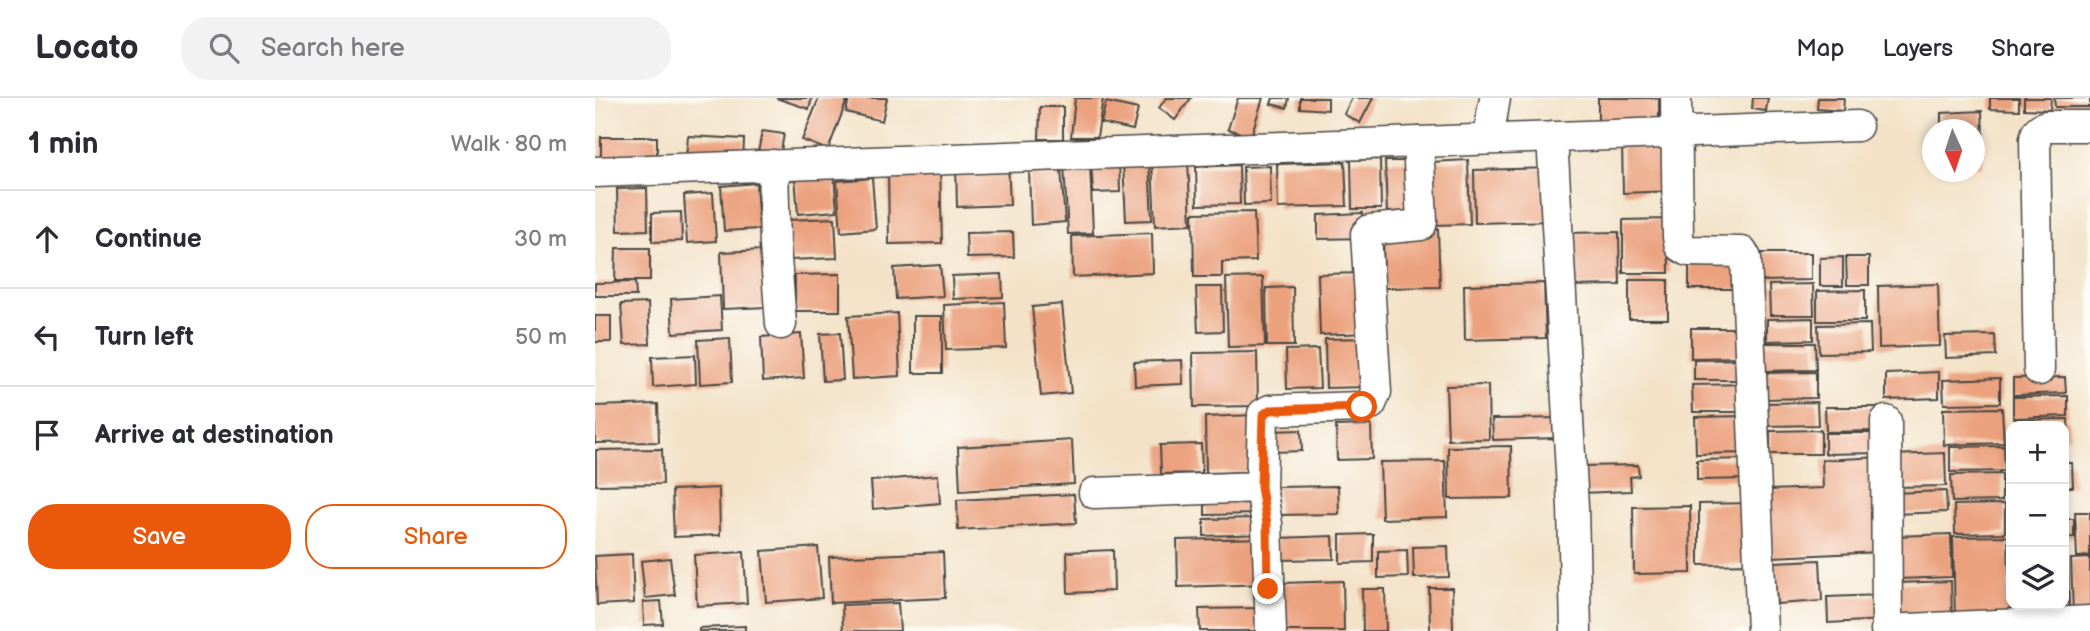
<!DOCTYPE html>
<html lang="en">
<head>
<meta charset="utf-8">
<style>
  :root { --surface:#fff; --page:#f2f2f3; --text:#2b2b33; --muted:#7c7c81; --line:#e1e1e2; --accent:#ea580c }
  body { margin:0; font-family:"Balsamiq Sans",sans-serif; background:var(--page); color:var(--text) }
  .controls { position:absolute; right:21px; bottom:21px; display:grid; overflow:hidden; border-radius:14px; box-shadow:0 4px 10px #0003 }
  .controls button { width:63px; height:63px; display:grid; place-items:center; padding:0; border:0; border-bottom:2px solid var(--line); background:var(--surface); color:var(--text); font:35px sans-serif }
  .compass { position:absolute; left:1327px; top:21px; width:63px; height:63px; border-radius:50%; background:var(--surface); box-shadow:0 4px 10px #0003; rotate:177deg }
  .stop { position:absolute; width:21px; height:21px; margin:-16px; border:5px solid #ea580c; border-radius:50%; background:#fff }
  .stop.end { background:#ea580c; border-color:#fff; box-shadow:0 2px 7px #0008 }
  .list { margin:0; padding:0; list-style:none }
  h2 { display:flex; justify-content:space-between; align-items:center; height:91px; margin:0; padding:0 28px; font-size:30px }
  h2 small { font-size:23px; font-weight:400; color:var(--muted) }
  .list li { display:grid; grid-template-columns:46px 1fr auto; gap:21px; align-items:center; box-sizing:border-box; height:98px; padding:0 28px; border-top:2px solid var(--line) }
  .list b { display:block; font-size:26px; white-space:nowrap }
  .list em { font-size:23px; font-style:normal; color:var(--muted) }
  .actions { display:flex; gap:14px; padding:21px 28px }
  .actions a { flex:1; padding:16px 0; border:2px solid var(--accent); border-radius:28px; text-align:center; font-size:24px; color:var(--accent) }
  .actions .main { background:var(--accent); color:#fff }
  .icon { flex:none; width:38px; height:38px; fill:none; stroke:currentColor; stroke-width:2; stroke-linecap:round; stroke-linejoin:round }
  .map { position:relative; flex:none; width:1495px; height:533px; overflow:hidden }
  header { display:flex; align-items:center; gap:42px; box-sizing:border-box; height:98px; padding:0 35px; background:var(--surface); border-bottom:2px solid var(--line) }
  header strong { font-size:33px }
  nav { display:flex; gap:38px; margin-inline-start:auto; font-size:24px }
  .search { width:490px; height:63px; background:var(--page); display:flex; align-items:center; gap:18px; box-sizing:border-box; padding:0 24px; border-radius:28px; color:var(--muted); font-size:26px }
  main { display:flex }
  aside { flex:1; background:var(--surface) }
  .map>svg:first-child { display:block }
  .building { fill:#eba17e }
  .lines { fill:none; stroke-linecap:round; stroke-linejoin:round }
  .street-casing { stroke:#494642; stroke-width:33 }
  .street { stroke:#fff; stroke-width:30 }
  .route { stroke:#ea580c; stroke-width:9 }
</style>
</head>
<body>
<header>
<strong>Locato</strong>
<div class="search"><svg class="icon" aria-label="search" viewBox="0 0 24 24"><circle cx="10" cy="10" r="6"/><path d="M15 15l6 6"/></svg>Search here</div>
<nav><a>Map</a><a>Layers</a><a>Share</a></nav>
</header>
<main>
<aside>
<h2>1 min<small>Walk · 80 m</small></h2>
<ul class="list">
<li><svg class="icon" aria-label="ahead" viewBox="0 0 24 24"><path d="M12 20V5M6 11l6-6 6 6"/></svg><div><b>Continue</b></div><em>30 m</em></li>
<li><svg class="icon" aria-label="left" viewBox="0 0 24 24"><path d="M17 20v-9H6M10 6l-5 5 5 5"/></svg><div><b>Turn left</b></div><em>50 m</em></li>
<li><svg class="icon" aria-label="arrive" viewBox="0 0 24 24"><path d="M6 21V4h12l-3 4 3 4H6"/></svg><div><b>Arrive at destination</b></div></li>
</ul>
<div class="actions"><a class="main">Save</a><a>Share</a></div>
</aside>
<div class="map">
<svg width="1495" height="533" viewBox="0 0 1495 533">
  <rect width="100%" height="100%" fill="#fdfcf7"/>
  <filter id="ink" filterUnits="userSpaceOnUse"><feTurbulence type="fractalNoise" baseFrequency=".0143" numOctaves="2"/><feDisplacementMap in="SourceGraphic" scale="14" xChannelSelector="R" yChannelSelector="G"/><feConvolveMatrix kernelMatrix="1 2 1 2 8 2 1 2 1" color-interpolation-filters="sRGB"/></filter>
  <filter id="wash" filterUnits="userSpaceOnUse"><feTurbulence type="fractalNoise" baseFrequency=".00686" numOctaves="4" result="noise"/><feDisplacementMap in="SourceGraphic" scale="28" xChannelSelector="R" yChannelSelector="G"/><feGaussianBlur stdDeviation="1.57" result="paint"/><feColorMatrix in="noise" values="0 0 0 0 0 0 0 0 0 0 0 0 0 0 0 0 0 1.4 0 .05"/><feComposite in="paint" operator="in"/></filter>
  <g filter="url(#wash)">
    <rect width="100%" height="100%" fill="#f3e2c7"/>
    <g id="blocks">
      <path class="building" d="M181,0h36l-3,11z
        M224,0h22l6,2 -19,50 -26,-10z
        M254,0h38l-5,23 -36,-9z
        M480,0h28l-6,39h-26z
        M571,0h25l-16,22 -16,-12z
        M643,0h25l-12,38 -23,-7z
        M678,0h16l-2,10 -16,-4z
        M705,0h28v12l-28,-2z
        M757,0h21l-13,25 -16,-9z
        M1003,0h61v24h-61z
        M1158,0h15l-2,13 -14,-2z
        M1223,0h26l-1,13 -26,-2z
        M1395,0h29v12l-29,-1z
        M1429,0h27l-1,12 -26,-1z
        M1459,0h36v9h-35z
        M511,4l32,7 -5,21 -32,-7z
        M445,9h23v32h-24z
        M1387,13l1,24 -8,1v-6h-34v-17z
        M167,33l22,3 -5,28 -22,-4z
        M93,38l56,3 -1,24 -57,-4z
        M6,39h56v24l-56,-1z
        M1076,42l2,51 -50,2 -1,-52z
        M1380,45h7v24h-7z
        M524,61l1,33 -27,1 -2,-33z
        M785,61l1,50h-29l-1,-49z
        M873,62l2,64 -37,1 -2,-63z
        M413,63l2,44 -53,2 -1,-45z
        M554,63l3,59 -26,1 -3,-59z
        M593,63l3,63 -36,2 -3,-63z
        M790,63h31l2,50 -31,1z
        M750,64l2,44 -69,2 -1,-44z
        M495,66l3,69 -25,1 -4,-69z
        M345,67l2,78 -53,1 -1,-78z
        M644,67l1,39 -43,1 -1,-38z
        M675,68l1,38 -27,1 -1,-38z
        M956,70l2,53 -78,2 -1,-53z
        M466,71l4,53 -34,3 -2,-54z
        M239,77l3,36 -39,3 -3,-37z
        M277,80l4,51 -35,3 -4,-51z
        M161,85l3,46 -35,2 -3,-45z
        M52,90l1,42 -30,1 -1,-42z
        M118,95l3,48 -29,2 -3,-48z
        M86,114l1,29 -30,1v-29z
        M659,114l2,49 -34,1v15h-28l-1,-64z
        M768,115l1,25 -46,1v-24z
        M240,120l2,40 -47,2 -3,-40z
        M1073,121l1,54h-46v-53z
        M843,131l2,58 -56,1 -1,-57z
        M418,134l1,25 -47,1 -1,-25z
        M1024,134l1,53 -54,1 -1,-53z
        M557,135l1,40 -80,4 -1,-41z
        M21,150h34v33h-35z
        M170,152l2,57 -44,2 -2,-57z
        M1164,155h52v27l-52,1z
        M1147,156v35h-53v-34z
        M1248,159v29h-23v-28z
        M1251,159h23v28h-22z
        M345,167l3,31 -47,3 -2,-31z
        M770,175l2,60 -47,2 -2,-61z
        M245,176v37h-45v-36z
        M407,176l1,23 -50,2 -1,-23z
        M668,179l2,69 -37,1 -2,-69z
        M1034,182h39v39h-39z
        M40,184l1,14h-41v-13z
        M949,185l2,55 -81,2 -1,-55z
        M1218,186l1,31h-44l-1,-30z
        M1343,186l2,62 -61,2 -1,-62z
        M601,189h26l1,44 -25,1z
        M698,189l1,59h-27l-1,-58z
        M1270,192v31h-48v-30z
        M125,198l2,34 -49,3 -2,-34z
        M409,204l2,46 -60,2 -2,-45z
        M53,205l2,41 -26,1 -3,-41z
        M467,206l9,89 -30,3 -9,-89z
        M302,215l3,63 -48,3 -4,-63z
        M0,218h16v26h-16z
        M318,218h29v57h-29z
        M1218,220v22l-46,1v-22z
        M1275,226l1,28 -52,1 -1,-28z
        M1096,230h56v29l-56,1z
        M245,235l3,47 -20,1 -3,-47z
        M206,236l3,44 -41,3 -2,-44z
        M1400,237l1,21 -50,2 -1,-22z
        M135,240l2,44 -32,2 -2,-44z
        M772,240l1,49 -42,1 -1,-49z
        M1167,245h53l1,27 -54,1z
        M723,251l2,39 -33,1 -1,-39z
        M662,254l1,54 -64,1 -1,-54z
        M100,257l1,29 -43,3 -1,-30z
        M1154,261l1,21h-56v-20z
        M587,262l1,24 -48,2 -1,-24z
        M1221,274v26l-54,1v-26z
        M1344,274v26l-53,2v-26z
        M1470,279l1,16 -53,2v-17z
        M1405,280v25l-56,1 -1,-24z
        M1156,286l1,28h-59l-1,-27z
        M893,287l1,54 -41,1 -2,-54z
        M1473,298v20l-55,2v-21z
        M1222,304l1,23 -53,1v-23z
        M63,306l1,38 -64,1v-37z
        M1230,309h52v24l-51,1z
        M1407,310l2,35 -60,2 -1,-36z
        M659,317l1,57 -49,1 -1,-56z
        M1153,318v37l-52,1 -1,-37z
        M965,320v20l-67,2 -1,-21z
        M1473,321l1,18h-5v-11h-48v-6z
        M776,327l1,34 -35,1 -1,-34z
        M706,332l1,21 -29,1v-21z
        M1226,332v24h-51v-23z
        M1230,335h53v20l-53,1z
        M477,342l2,44 -114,7 -2,-44z
        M606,346l1,29 -41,1 -1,-29z
        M916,348l1,52 -63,1 -1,-52z
        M1409,348l1,25 -55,1v-25z
        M67,351l1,35 -67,1v-35z
        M1350,355l1,33 -54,1 -1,-32z
        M1286,359l-1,95 -107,5 -3,-67 53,-2 -1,-28z
        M1154,361v20l-52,1v-20z
        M850,363l2,56 -65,2 -2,-57z
        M1469,365h8l1,24h-9z
        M1043,367l1,11 -9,1 1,14 -51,2v-27z
        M1407,376v27l-50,1 -1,-27z
        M343,377l2,28 -67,6 -2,-28z
        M743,388l1,28 -61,1 -1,-28z
        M124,390l1,47 -46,2 -2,-47z
        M1351,393l1,21 -55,2 -1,-21z
        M479,396l2,29 -118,7 -1,-30z
        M663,396l1,20 -54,1v-19z
        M1160,405l1,61 -57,1v-61z
        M1410,406v29l-50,1 -1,-29z
        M1095,408l1,67 -57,1 -1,-67z
        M1480,414h15v44l-13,1z
        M670,420l1,16 -62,2v-17z
        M1469,421h10v18l-10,1z
        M778,436v28l-33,1v-28z
        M1356,436l1,43 -54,2 -2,-43z
        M738,438l1,23 -56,1 -1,-22z
        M1413,438l2,79 -55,2 -2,-80z
        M671,440l2,46 -90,3 -1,-47z
        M853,448l1,31 -35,1 -1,-31z
        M223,449l4,51 -56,4 -4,-51z
        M518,452l1,41 -46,2 -1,-41z
        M812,452l1,27 -30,1v-27z
        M149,454l3,51 -50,3 -3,-51z
        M348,454l2,46 -114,5 -2,-46z
        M37,456l2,49 -37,2 -2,-49z
        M75,460l5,37 -30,3 -4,-37z
        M1495,460v56h-17l-2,-55z
        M1225,462l2,41 -45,3 -3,-42z
        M1469,462h4l1,53 -28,1 -1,-9h24z
        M748,483l1,50h-60l-1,-48z
        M1356,483l1,38 -53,1 -1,-37z
        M834,490h23l1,43h-23z
        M767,491h23l1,42h-23z
        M1287,497l1,25 -55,3 -1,-26z
        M66,503l2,23 -19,1 -1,-23z
        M303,505l2,28h-57l-1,-26z
        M665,510l1,23h-61l-1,-22z
        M150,528v5h-46v-3z"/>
    </g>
  </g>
  <g filter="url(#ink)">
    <use href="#blocks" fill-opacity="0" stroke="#494642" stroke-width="2"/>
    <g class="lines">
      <g class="street-casing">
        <path id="street" d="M1081,0l2,139 2,9 8,5 54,1 4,6 16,373
          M957,39l21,370 3,124
          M893,41l7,-41
          M178,67l2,80 6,79
          M0,74l1262,-46
          M1444,272l-4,-231c1,-7 4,-11 11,-13h44
          M1291,323l1,210
          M499,395l167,-6
          M1291,532l204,-9
          M676,533l-4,-107 -6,-37 2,-73 7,-4 92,-3 9,-3 5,-12 -10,-158 4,-4 51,-5 1,-4 -4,-79"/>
      </g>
      <use href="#street" class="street"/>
    </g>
  </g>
  <g class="lines" filter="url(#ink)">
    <path class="route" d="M673,491l-1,-65 -6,-37 2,-72 7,-5 92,-3"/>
  </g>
</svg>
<div class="controls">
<button>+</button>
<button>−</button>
<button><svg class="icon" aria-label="layers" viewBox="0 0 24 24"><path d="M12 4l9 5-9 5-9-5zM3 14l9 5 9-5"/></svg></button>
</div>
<svg class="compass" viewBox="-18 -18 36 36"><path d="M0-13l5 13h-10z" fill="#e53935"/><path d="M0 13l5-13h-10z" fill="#7c7c81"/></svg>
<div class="stop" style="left:767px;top:309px"></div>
<div class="stop end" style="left:673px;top:491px"></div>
</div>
</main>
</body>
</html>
